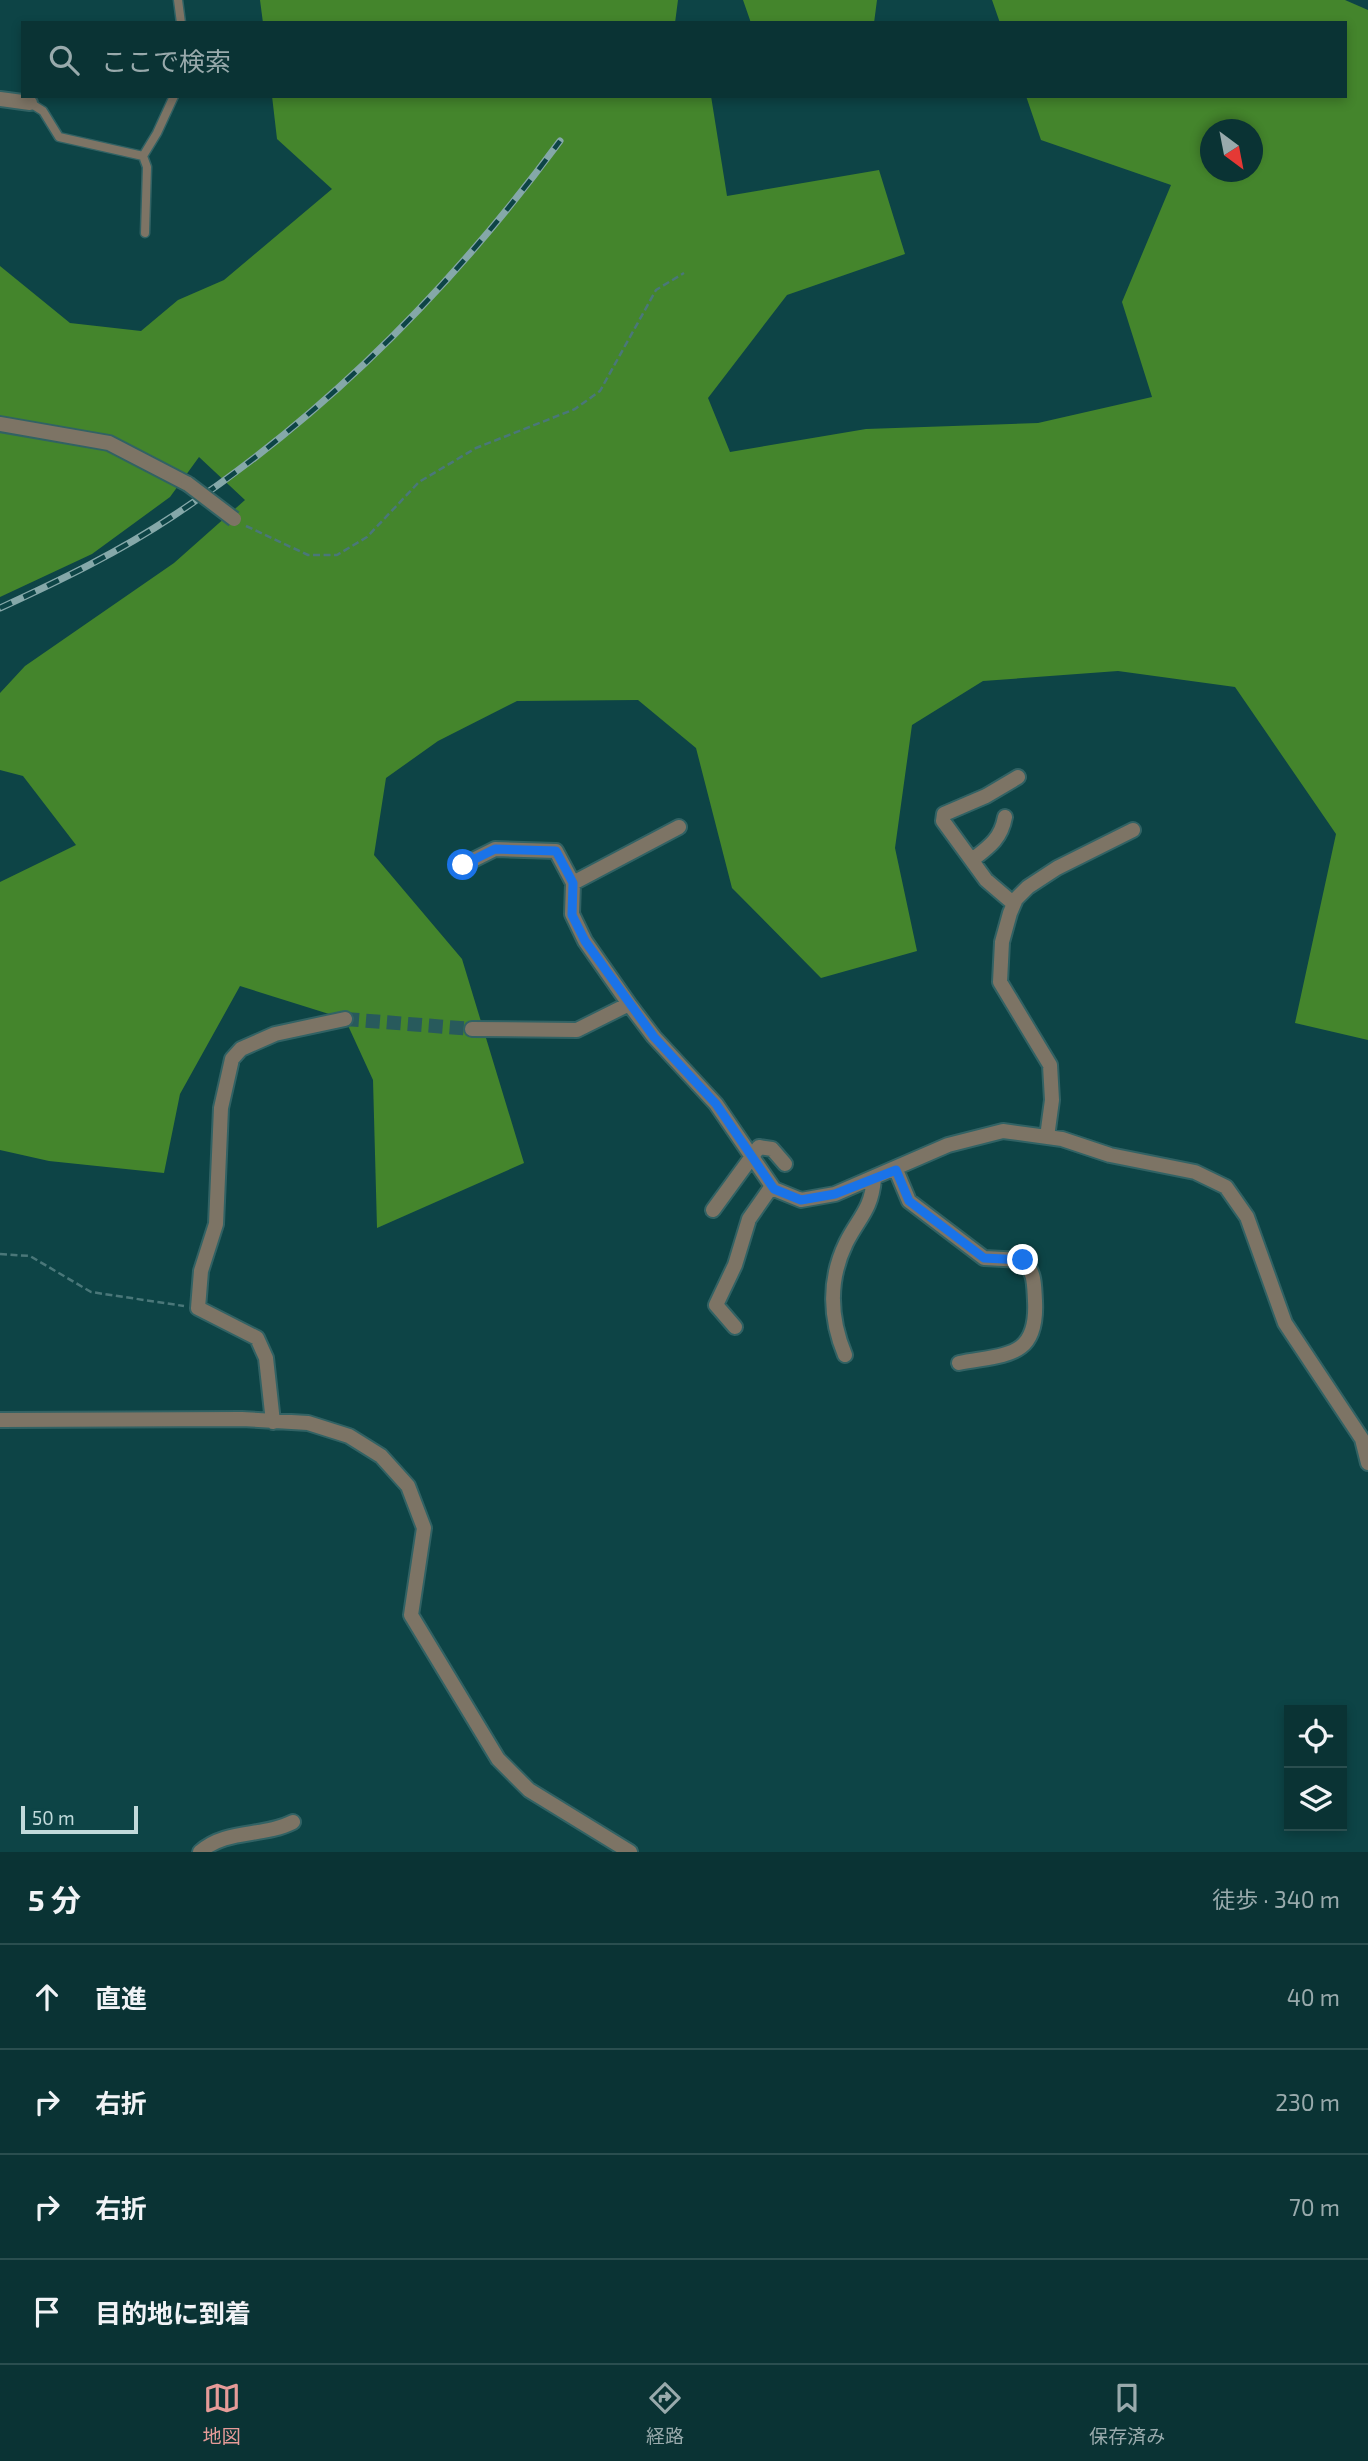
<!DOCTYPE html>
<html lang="ja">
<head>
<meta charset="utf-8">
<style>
  :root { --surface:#0a3334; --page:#133b3c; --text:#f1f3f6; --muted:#99aaac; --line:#2a4e4f; --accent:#e69b98 }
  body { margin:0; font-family:"Exo 2","Noto Sans JP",sans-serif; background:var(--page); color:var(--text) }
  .controls { position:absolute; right:21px; bottom:21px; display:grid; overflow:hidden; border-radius:0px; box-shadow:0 4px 10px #0003 }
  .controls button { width:63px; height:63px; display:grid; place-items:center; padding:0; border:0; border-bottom:2px solid var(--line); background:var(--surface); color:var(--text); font:35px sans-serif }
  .compass { position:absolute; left:1200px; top:119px; width:63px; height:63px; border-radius:50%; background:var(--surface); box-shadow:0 4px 10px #0003; rotate:148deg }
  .scale { position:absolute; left:21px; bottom:18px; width:117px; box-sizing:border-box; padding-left:7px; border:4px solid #c1dadb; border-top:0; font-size:19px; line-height:24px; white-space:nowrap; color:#c1dadb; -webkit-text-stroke:5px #0d4446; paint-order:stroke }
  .stop { position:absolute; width:21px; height:21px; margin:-16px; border:5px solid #1a73e8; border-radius:50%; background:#fff }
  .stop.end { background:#1a73e8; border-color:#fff; box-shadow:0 2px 7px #0008 }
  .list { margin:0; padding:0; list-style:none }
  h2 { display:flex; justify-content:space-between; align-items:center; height:91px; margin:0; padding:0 28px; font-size:30px }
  h2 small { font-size:23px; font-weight:400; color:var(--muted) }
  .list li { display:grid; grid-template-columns:46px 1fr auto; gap:21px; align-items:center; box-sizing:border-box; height:105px; padding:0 28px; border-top:2px solid var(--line) }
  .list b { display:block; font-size:26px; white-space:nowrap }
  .list em { font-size:23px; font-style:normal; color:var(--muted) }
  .icon { flex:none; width:38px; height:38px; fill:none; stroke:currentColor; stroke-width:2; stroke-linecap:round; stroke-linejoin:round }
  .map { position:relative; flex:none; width:1368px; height:1852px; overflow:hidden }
  .search { position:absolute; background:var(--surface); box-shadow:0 4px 10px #0003; left:21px; right:21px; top:21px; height:77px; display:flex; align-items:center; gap:18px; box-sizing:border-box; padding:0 24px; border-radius:0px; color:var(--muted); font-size:26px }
  .sheet { height:511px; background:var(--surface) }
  nav { display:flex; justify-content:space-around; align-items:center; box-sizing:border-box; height:98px; border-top:2px solid var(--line); background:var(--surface); font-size:19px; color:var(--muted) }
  nav a { display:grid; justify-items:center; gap:4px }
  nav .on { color:var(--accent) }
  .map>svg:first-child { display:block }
  .forest { fill:#44852c; fill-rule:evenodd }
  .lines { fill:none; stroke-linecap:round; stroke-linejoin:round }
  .minor-tunnel { stroke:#285a5c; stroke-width:14; stroke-dasharray:14 7; stroke-linecap:butt }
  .service-casing { stroke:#316264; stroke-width:11 }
  .minor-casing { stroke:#316264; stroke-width:18 }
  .path { stroke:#4a7779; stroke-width:2.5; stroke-dasharray:7 3.5; stroke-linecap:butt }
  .service { stroke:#7d7465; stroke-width:8 }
  .minor { stroke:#7d7465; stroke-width:14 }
  .rail-casing { stroke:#85a8a9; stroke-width:7 }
  .rail { stroke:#0d4446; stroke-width:4.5; stroke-dasharray:13; stroke-linecap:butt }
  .minor-bridge-casing { stroke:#316264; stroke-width:18; stroke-linecap:butt }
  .minor-bridge { stroke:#7d7465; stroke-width:14 }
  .route { stroke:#1a73e8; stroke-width:9 }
</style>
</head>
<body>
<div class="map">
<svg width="1368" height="1852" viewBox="0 0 1368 1852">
  <rect width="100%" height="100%" fill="#0d4446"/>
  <path class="forest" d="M260,0h418l-3,23h-412z
    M743,0h134l-3,23h-123z
    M992,0h353l23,10v1030l-73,-17 41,-189 -101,-147 -117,-16 -135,10 -71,44 -17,123 22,103 -96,27 -89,-90 -36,-140 -58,-48 -121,1 -79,40 -52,37 -12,77 88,104 62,204 -147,65 -4,-148 -28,-61 -105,-33 -60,108 -16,79 -115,-12 -49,-11v-268l76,-37 -53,-69 -23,-6v-77l25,-27 149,-103 71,-63 -46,-43 -29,40 -78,57 -92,43v-331l70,57 71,8 37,-31 46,-20 108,-91 -55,-50 -5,-43h439l16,100 152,-26 26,84 -118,41 -79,103 22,54 136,-23 172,-6 114,-26 -30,-95 49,-117 -130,-45 -15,-44h319v-73h-345zM1210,130h42v42h-42z"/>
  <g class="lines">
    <path class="minor-tunnel" d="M345,1019l127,10"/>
    <g class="service-casing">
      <path id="service" d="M178,0l3,23
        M30,103l13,8 16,26 84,19 4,11 -2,66
        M143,156l14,-23 17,-37"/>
    </g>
    <g class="minor-casing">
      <path id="minor" d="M0,99l30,4
        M0,424l109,19 79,41
        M972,860c17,-13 29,-21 33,-43
        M463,865l32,-16 61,2 17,32 -1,31 13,27 44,63
        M573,883l106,-56
        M1014,904l-28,-24 -43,-59 1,-7 42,-18 32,-19
        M472,1029l105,1 52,-26 25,33 62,67 58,85 27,11 34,-6 113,-49 55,-14 59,8 48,16 85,17 31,15 21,30 38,106 77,116 6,24
        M1047,1137l5,-37 -2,-35 -50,-83 2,-40 8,-29 6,-14 12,-12 29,-19 76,-38
        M896,1170l13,31 75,57 39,2c12,13 11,23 12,41 3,58 -30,53 -76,62
        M713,1210l46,-63 13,2 13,15
        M735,1327l-19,-22 19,-40 14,-46 23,-33
        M845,1355c-15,-36 -17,-75 1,-112 13,-26 25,-32 28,-64
        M0,1420l242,-1 66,4 41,13 32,20 27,30 16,42 -13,87 87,144 31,31 101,62
        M273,1422l-7,-64 -9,-20 -59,-30 3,-37 15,-47 5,-116 11,-49 9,-10 34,-15 70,-15
        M200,1852c25,-23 64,-15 93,-30"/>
    </g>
    <path class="path" d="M246,526l62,29h29l30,-18 52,-55 57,-34 99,-39 25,-18 56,-101 28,-17
      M0,1254l30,2 61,36 93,14"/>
    <use href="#service" class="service"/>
    <use href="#minor" class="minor"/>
    <g class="rail-casing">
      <path id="rail" d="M0,608c59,-27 119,-56 173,-92 152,-100 280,-230 387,-375"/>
    </g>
    <use href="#rail" class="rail"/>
    <g class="minor-bridge-casing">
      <path id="minor-bridge" d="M188,484l46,35"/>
    </g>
    <use href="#minor-bridge" class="minor-bridge"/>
  </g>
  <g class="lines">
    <path class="route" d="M463,865l32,-16 61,2 17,32 -1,32 13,26 69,96 62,67 58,85 27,11 34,-6 61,-24 13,31 75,57 39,2"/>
  </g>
</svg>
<div class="controls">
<button><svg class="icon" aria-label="locate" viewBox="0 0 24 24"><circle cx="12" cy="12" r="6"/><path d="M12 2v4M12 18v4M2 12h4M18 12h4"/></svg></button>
<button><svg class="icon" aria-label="layers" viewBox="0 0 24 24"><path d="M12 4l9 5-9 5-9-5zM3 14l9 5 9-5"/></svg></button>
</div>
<svg class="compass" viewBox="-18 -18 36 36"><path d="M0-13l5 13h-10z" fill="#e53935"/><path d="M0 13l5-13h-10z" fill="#99aaac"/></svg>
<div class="scale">50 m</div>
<div class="stop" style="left:463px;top:865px"></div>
<div class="stop end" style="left:1023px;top:1260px"></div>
<div class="search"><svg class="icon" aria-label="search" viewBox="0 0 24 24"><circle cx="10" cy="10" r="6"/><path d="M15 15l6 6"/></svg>ここで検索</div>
</div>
<section class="sheet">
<h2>5 分<small>徒歩 · 340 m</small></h2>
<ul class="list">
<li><svg class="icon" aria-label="ahead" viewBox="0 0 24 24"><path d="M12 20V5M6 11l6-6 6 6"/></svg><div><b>直進</b></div><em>40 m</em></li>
<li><svg class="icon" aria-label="right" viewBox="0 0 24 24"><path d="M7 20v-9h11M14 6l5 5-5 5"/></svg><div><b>右折</b></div><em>230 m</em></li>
<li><svg class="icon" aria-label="right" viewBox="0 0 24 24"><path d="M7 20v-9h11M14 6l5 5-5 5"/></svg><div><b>右折</b></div><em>70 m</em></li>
<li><svg class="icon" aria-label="arrive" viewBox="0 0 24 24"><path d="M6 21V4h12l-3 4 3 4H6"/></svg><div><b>目的地に到着</b></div></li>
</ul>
</section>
<nav>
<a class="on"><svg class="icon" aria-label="map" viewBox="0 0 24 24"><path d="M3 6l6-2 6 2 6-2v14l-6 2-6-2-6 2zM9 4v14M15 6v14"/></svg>地図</a>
<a><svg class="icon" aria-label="directions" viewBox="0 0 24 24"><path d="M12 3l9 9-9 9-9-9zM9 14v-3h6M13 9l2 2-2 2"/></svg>経路</a>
<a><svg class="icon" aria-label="saved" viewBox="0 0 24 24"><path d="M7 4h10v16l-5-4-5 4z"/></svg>保存済み</a>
</nav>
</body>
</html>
